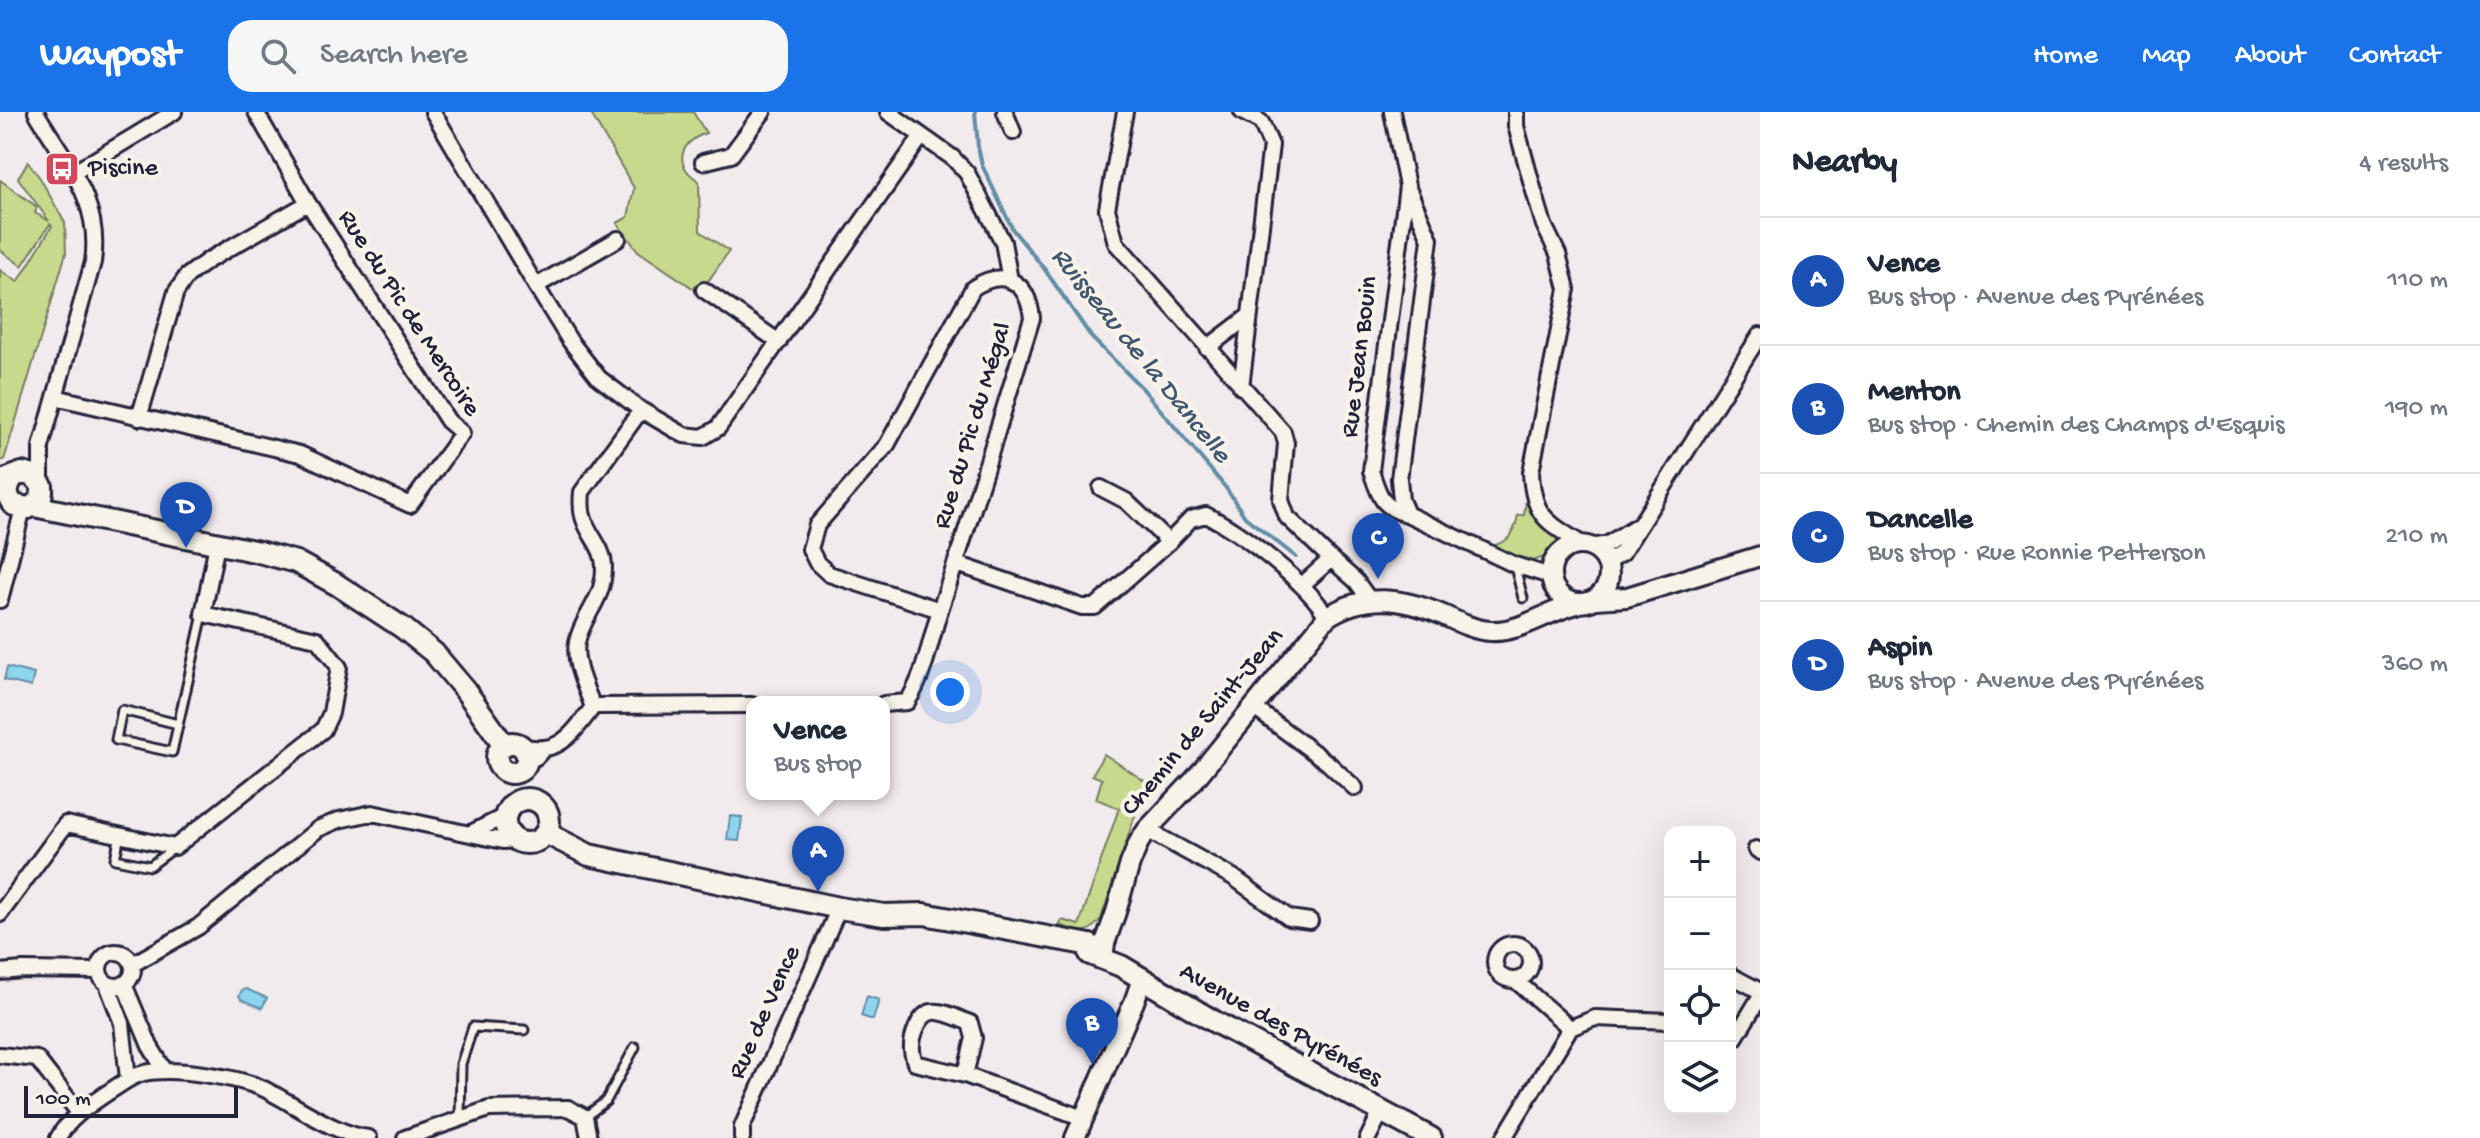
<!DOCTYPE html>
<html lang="en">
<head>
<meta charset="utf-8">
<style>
  :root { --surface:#fff; --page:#f6f6f7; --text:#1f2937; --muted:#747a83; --line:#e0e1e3; --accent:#1a73e8 }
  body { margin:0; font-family:"Gochi Hand",sans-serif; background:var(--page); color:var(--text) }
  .controls { position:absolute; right:24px; bottom:24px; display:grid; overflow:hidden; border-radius:16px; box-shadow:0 8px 32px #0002 }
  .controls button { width:72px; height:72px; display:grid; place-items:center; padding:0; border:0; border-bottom:2px solid var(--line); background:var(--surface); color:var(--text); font:40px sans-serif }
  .scale { position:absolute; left:24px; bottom:20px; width:214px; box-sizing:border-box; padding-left:8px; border:4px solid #22223b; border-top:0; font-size:22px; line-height:28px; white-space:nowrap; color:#22223b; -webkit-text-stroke:6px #f7f3e8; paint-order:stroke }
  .you { position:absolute; left:950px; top:580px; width:28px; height:28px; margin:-20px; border:6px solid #fff; border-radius:50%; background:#1a73e8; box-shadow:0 0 0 12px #1a73e833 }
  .badge { display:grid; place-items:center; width:52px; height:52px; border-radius:50%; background:var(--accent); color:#fff; font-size:26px; font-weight:700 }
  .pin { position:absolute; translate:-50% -66px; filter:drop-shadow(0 2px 4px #0008) }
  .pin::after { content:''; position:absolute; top:42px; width:28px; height:24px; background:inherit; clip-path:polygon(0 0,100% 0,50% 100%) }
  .popup { position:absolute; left:746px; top:584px; width:144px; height:104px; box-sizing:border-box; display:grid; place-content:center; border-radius:16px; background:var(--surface); filter:drop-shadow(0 2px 6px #0005); font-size:26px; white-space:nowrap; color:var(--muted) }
  .popup b { font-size:30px; color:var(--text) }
  .popup::after { content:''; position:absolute; left:50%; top:100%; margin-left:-16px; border:16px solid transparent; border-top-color:var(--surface) }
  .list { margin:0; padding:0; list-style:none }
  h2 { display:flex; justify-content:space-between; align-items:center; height:104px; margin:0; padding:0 32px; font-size:34px }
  h2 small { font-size:26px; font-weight:400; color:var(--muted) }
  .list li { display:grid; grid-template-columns:52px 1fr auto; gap:24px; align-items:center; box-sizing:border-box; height:128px; padding:0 32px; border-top:2px solid var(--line) }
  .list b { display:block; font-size:30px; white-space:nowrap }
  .list p { margin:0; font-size:26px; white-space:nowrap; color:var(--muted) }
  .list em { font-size:26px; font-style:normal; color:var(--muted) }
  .icon { flex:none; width:44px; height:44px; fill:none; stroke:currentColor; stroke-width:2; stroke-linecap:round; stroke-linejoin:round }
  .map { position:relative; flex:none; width:1760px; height:1026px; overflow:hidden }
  header { display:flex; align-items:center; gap:48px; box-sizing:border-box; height:112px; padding:0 40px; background:var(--accent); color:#fff }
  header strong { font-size:38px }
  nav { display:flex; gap:44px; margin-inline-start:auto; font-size:28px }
  .search { width:560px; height:72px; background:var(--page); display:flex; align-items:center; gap:20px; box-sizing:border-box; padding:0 28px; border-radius:24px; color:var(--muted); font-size:30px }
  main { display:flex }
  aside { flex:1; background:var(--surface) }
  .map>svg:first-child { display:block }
  .green { fill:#c8d88c; stroke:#757d64; stroke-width:2 }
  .water { fill:#8dd4ee; stroke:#628da6; stroke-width:2 }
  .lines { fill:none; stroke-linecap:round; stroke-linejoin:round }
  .stream { stroke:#628da6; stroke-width:4 }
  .service-casing { stroke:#22223b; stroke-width:13 }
  .minor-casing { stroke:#22223b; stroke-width:20 }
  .tertiary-casing { stroke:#22223b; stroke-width:24 }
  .secondary-casing { stroke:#22223b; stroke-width:26 }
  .service { stroke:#f7f3e8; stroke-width:7 }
  .minor { stroke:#f7f3e8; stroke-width:14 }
  .tertiary { stroke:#f7f3e8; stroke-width:18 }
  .secondary { stroke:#f7f3e8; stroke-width:20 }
  .labels { text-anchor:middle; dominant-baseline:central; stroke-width:8; stroke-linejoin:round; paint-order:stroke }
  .poi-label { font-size:26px; fill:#22223b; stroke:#f7f3e8; text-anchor:start }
  .street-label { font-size:26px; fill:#22223b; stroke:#f7f3e8 }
  .water-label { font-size:28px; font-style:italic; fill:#425771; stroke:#f7f3e8 }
</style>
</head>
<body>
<header>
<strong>Waypost</strong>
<div class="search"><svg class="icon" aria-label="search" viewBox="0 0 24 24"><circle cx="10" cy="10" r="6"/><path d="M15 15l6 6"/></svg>Search here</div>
<nav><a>Home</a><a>Map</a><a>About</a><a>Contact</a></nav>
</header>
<main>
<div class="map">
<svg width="1760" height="1026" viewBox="0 0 1760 1026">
  <rect width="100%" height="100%" fill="#f2ebed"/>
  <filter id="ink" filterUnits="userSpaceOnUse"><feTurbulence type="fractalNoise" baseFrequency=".0125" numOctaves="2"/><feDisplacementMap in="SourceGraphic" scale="16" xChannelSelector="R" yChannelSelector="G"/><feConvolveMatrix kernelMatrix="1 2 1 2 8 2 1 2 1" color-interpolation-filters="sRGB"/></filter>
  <g filter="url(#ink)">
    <path class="green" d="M590,0h103l13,21c-27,10 -33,32 -7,48l1,50 29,20 -29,42 -62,-42 -21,-28 11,-6 6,-29z
      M28,50l12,16 25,45 1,30 -62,207 -4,1v-191l18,12 34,-56 -2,-2 -28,42 -22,-16v-70l37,27 -2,6 14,8 -31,-43z
      M1526,388l11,22 25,17 -18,18 -11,4 -46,-14c21,-4 27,-11 31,-32h6z
      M1104,642l42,28 -45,137c-15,19 -21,12 -42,6l3,-5 17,5 40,-117 -23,-9 6,-20 -10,-4z"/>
    <path class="water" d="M7,555l27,7 -3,13 -27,-7z
      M730,704l12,1 -3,24 -12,-1z
      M246,877l21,9 -5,10 -21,-9 -2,-3 3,-6z
      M867,884l12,4 -6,20 -12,-4z"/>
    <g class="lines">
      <path class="stream" d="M975,0l3,35 4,18 31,65 30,37 49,71 51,51 83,99 19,29 51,40"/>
      <g class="service-casing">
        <path id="service" d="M1515,455l8,31
          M178,612l-56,-14 -6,30 56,12 31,-138
          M120,723l-5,24 35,7 23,-17
          M585,1005l21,-16 29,-54
          M460,1008l1,-56 12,-37 51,3"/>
      </g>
      <g class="minor-casing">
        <path id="minor" d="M36,0c29,50 66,88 57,150l-52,185v35
          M433,0l103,174 34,55 29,37 42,32 43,25 19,2 15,-9 203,-291
          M888,0l65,46 14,15 36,69 7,38
          M1005,0l8,20
          M1125,0l-18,97 9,34 167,189 3,11 -5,57 6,17 44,42
          M1392,0l15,74 23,53 -31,240 2,21 6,14
          M1516,0v14l17,62 11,37 14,29 9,35 -36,183c2,46 17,50 52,73
          M703,50l28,-7 32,-43
          M73,61l101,-61
          M1407,74l-36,285c8,23 10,37 36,43l108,51 35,11
          M536,174l82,-47
          M704,178l75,52
          M1207,236l42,-32
          M1241,275l30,-242 -10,-23 -19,-10
          M55,285l245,57 110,51 52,-72 -14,-12 -140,-218 -52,-91
          M139,306l37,-126 11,-16 20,-15 101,-58
          M1101,376l25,13 43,41
          M1591,435l17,-3 27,-17
          M1607,450l15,-9 138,-218
          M957,452l125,43h13l74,-65 22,-23 15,-4c34,16 103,69 121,102
          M1302,473l29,-26 25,22 13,18
          M0,488l23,-92
          M884,592l23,-2c18,-26 23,-62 33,-92 33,-97 62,-195 92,-292 -4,-36 -27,-51 -59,-30l-86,157 -70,80 -7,24 7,14 12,11 111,36
          M593,595c-7,-19 -20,-44 -16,-65 6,-28 27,-41 27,-75 0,-18 -13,-29 -19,-45 -4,-9 -4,-20 -3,-30l59,-82
          M1253,595l75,56 27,25
          M524,636c7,-1 13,1 20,0 22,-1 37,-26 49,-41l5,-1 154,-1
          M527,650l9,-5 8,-9
          M1147,718l86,47 56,41 21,3
          M471,721l34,-17
          M1756,737l4,3
          M0,802l66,-90 109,23 148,-117 8,-17 8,-46 -22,-28 -114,-25 14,-70
          M1495 850a18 18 0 1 1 36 0a18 18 0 1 1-36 0Z
          M99 857a17 17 0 1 1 34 0a17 17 0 1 1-34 0Z
          M133,852l65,-37 120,-98 21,-9 33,-7 131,28 11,-1
          M0,860l23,-2 76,1
          M1730,863l30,16
          M1515,868l55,48
          M107,872l15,39 6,56
          M124,872l26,62 15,25
          M1730,924l5,2 25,-41
          M0,943l37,4 42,54
          M965,963l9,-37 -4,-15c-11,-4 -27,-13 -38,-11 -13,2 -21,26 -20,38 0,4 2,8 3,13l50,12 118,43
          M58,1026c11,-20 30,-32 49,-45 12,-7 23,-17 37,-20 29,-6 94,4 120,16 29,14 74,47 105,49
          M405,1026l84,-29 79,-1 17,9 4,21
          M742,1026v-11l97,-219
          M1368,1026l13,-26
          M1504,1026l66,-110 25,-10 75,3"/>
      </g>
      <g class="tertiary-casing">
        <path id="tertiary" d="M1551 462a29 29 0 1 1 58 0a29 29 0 1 1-58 0Z
          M1596,487l31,-2 133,-41
          M1103,846l2,-15 11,-31 14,-48 9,-22 8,-12 48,-51 132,-162c38,-25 76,-19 116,-2 15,7 31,15 47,16 30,2 57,-20 87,-27
          M1075,1026l59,-136 8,-23"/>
      </g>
      <g class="secondary-casing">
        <path id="secondary" d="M0,370l22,-9 12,3 8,10c1,11 -3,18 -14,22l-14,-3c-8,-9 -8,-17 -2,-26
          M34,394l225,46 37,10 40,22 67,44 31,25 31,37 39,55
          M497 646a15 15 0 1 1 30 0a15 15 0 1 1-30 0Z
          M505 709a22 22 0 1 1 44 0a22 22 0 1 1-44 0Z
          M546,721l43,22 250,53 45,7 40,-1 166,31 13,13
          M1090,842l31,12 94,56 216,116"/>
      </g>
      <use href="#service" class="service"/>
      <use href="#minor" class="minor"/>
      <use href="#tertiary" class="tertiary"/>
      <use href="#secondary" class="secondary"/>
    </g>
  </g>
  <defs>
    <g id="bus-square" transform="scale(1.8)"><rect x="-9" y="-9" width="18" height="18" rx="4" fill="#d1495b" stroke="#f7f3e8"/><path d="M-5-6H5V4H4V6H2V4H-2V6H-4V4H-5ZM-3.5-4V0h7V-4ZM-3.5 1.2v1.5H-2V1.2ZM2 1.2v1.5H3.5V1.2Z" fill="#fff"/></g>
  </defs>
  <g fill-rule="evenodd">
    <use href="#bus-square" x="62" y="57"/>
  </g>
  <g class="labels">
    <g class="poi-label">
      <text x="88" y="57">Piscine</text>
    </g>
    <g class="street-label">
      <text transform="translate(408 202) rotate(57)">Rue du Pic de Mercoire</text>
      <text transform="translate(1361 245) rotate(-83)">Rue Jean Bouin</text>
      <text transform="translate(974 314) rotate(-73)">Rue du Pic du Mégal</text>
      <text transform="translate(1204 611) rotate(-50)">Chemin de Saint-Jean</text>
      <text transform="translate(766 901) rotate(-66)">Rue de Vence</text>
      <text transform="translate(1280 914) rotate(29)">Avenue des Pyrénées</text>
    </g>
    <g class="water-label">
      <text transform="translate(1140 244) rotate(51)">Ruisseau de la Dancelle</text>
    </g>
  </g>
</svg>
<div class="controls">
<button>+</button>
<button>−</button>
<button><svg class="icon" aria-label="locate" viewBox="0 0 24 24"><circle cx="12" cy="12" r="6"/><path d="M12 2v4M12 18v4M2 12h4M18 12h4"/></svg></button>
<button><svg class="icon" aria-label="layers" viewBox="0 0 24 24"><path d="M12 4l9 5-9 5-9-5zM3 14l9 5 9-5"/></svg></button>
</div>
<div class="scale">100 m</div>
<div class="you"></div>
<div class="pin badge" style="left:818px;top:780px;background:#1a4fb4">A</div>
<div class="popup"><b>Vence</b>Bus stop</div>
<div class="pin badge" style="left:1092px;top:952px;background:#1a4fb4">B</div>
<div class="pin badge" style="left:1378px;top:467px;background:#1a4fb4">C</div>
<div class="pin badge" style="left:186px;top:436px;background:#1a4fb4">D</div>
</div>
<aside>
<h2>Nearby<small>4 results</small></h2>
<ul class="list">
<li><span class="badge" style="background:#1a4fb4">A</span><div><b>Vence</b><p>Bus stop · Avenue des Pyrénées</p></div><em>110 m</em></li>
<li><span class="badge" style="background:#1a4fb4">B</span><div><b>Menton</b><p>Bus stop · Chemin des Champs d'Esquis</p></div><em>190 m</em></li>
<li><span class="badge" style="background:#1a4fb4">C</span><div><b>Dancelle</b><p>Bus stop · Rue Ronnie Petterson</p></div><em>210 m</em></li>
<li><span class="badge" style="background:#1a4fb4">D</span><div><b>Aspin</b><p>Bus stop · Avenue des Pyrénées</p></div><em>360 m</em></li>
</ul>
</aside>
</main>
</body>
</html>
